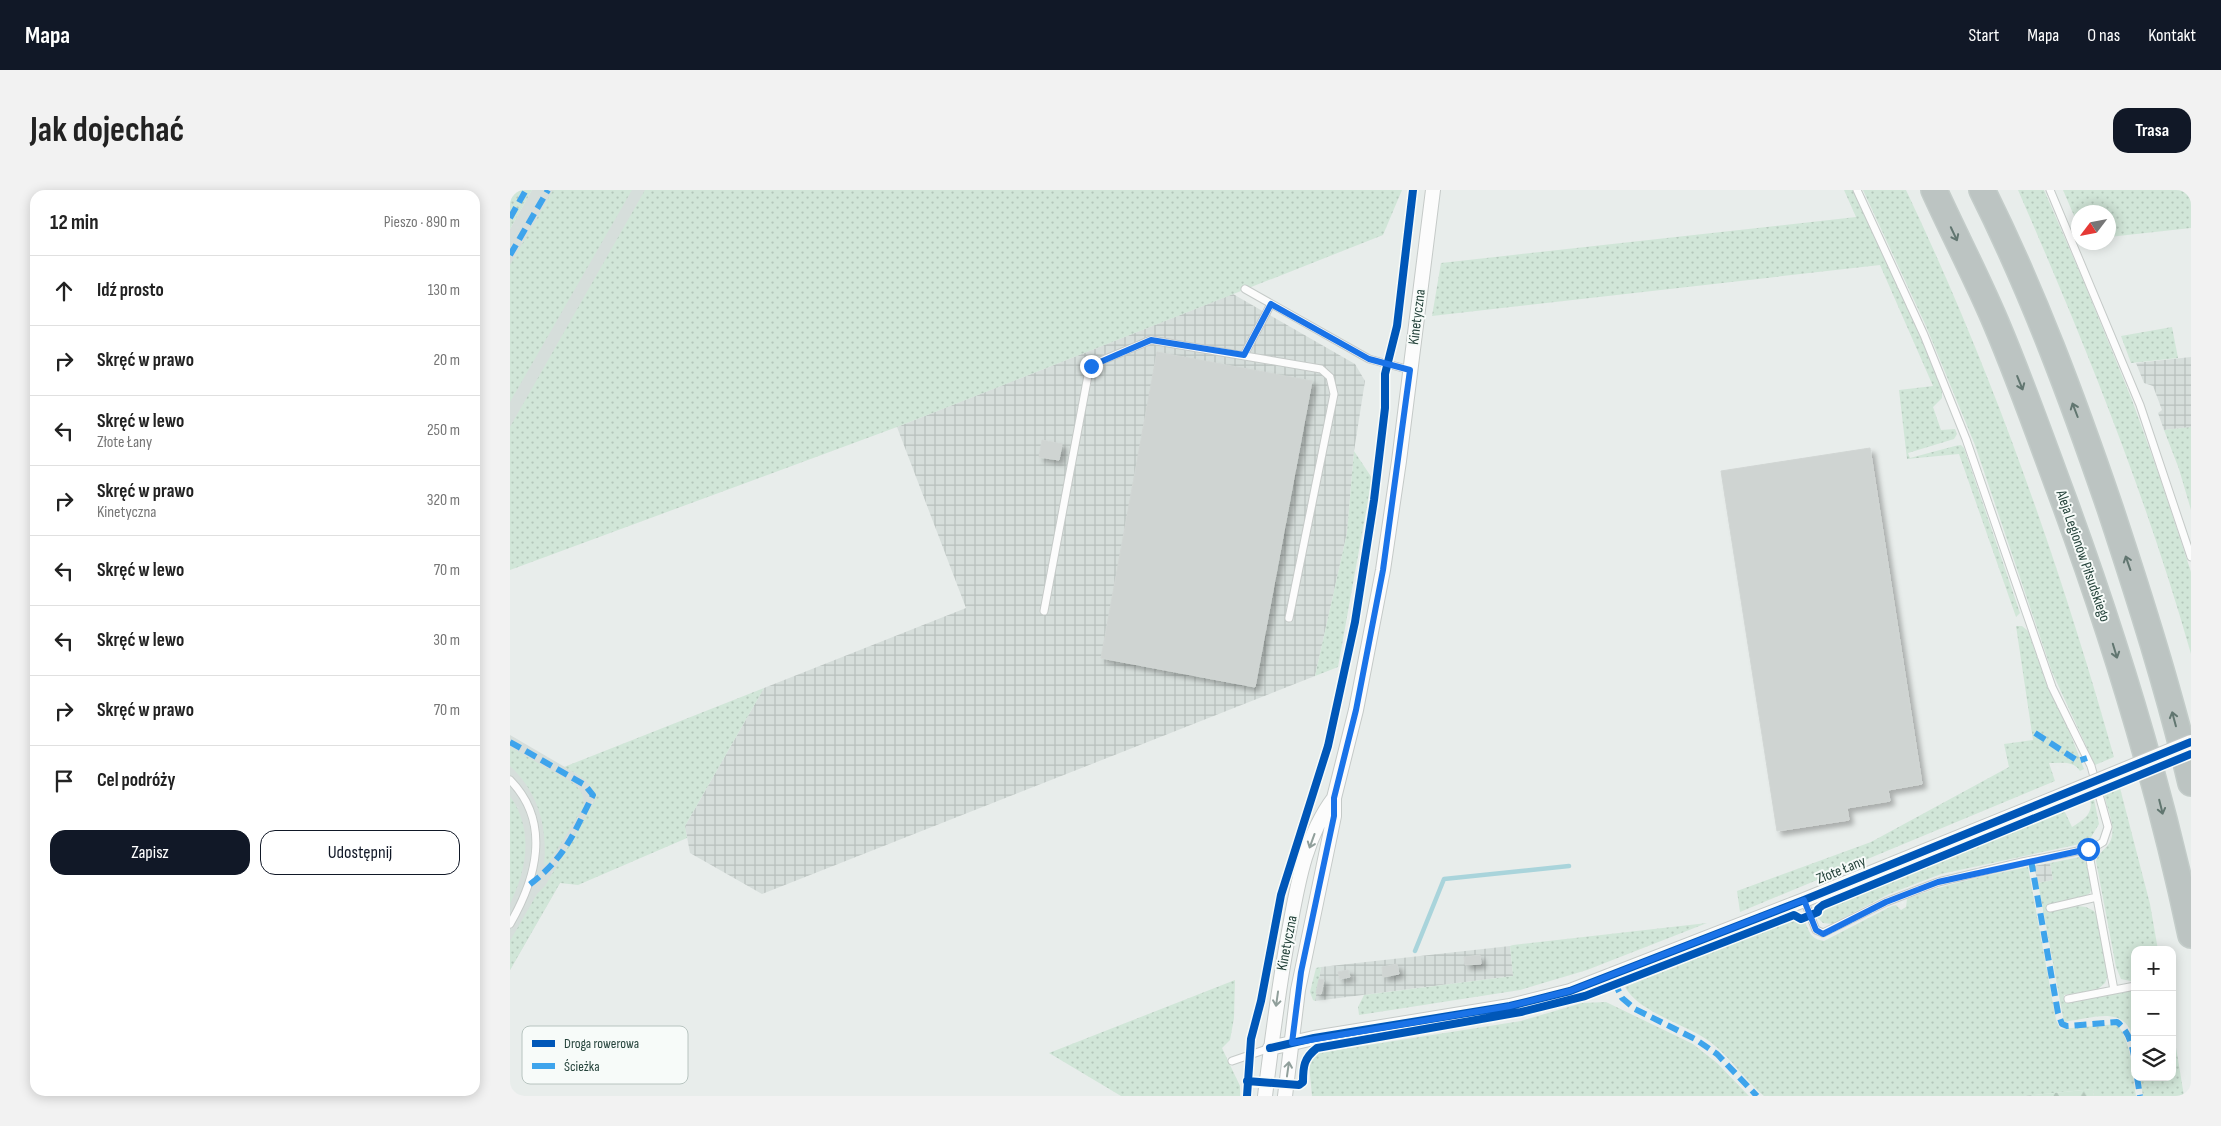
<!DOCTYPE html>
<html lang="pl">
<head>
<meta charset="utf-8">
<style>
  :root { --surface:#fff; --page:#f2f2f2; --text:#222; --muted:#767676; --line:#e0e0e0; --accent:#111827 }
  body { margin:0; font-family:"Sofia Sans Condensed",sans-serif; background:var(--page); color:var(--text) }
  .controls { position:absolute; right:15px; bottom:15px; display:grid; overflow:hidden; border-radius:10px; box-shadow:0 2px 12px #0003 }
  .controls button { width:45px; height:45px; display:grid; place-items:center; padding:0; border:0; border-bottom:1px solid var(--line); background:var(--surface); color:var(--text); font:25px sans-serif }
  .compass { position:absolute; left:1561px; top:15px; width:45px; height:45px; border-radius:50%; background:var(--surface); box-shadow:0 2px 12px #0003; rotate:238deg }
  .stop { position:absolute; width:15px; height:15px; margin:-11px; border:4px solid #1a73e8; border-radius:50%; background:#fff }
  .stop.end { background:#1a73e8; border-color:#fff; box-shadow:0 1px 5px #0008 }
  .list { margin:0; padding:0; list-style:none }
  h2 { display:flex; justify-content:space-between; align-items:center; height:65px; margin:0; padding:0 20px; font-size:21px }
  h2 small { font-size:16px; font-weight:400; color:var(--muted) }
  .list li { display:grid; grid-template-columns:32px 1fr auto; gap:15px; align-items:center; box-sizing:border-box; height:70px; padding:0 20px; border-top:1px solid var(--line) }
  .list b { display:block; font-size:19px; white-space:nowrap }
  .list p { margin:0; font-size:16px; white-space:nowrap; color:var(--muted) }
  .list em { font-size:16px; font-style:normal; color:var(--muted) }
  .actions { display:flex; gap:10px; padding:15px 20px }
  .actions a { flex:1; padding:11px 0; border:1px solid var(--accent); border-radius:15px; text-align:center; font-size:18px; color:var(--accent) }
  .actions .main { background:var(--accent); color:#fff }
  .icon { flex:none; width:28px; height:28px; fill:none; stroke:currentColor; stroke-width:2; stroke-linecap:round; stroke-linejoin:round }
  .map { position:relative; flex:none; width:1681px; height:906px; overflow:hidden; border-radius:15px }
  header { display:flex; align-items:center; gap:30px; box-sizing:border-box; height:70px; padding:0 25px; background:var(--accent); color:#fff }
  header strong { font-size:24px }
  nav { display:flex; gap:28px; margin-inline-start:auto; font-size:18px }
  .intro { display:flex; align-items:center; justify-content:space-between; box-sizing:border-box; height:120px; padding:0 30px }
  h1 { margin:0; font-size:35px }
  .button { padding:12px 22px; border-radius:15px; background:var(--accent); color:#fff; font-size:18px; font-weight:700 }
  main { display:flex; gap:30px; padding:0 30px }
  aside { flex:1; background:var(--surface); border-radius:15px; box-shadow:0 2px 12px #0003 }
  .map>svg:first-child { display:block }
  .built { fill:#d6dedb }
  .industrial { fill:url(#industrial-grid) }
  .grass { fill:url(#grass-dots) }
  .forest { fill:url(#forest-firs) }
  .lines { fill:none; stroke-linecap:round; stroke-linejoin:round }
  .stream { stroke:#a9d4db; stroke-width:4.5 }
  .building { fill:#cfd4d2; stroke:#d1d6d4; filter:url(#shadow) }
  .lane-casing { stroke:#c5cac8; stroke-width:9 }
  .street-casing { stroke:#c5cac8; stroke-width:16 }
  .highway-casing { stroke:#c3ccc9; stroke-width:28 }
  .lane { stroke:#fcfcfc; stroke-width:7 }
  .street { stroke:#fcfcfc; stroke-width:14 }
  .highway { stroke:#bcc4c2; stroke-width:25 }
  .street-bridge-casing { stroke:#c5cac8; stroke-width:16; stroke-linecap:butt }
  .street-bridge { stroke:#fcfcfc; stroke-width:14 }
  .quiet { stroke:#3ea4ec; stroke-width:6; stroke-dasharray:12 6; stroke-linecap:butt }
  .cycleway-casing { stroke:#f7fbf9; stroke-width:11 }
  .cycleway { stroke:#0057b8; stroke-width:8 }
  .oneway { stroke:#617670 }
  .oneway2 { stroke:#909f9b }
  .route { stroke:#1a73e8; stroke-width:6 }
  .labels { text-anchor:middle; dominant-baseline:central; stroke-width:4; stroke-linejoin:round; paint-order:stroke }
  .street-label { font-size:15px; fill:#24423a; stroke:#f7fbf9 }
  .key { fill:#f7fbf9; stroke:#b8c4c0; stroke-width:1 }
  .key-label { font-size:14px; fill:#24423a }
</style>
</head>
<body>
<header>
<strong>Mapa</strong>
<nav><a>Start</a><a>Mapa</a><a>O nas</a><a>Kontakt</a></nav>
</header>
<div class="intro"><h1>Jak dojechać</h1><a class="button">Trasa</a></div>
<main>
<aside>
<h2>12 min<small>Pieszo · 890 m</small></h2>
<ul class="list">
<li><svg class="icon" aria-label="ahead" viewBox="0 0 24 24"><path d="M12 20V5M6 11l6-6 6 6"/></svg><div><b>Idź prosto</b></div><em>130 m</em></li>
<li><svg class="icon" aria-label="right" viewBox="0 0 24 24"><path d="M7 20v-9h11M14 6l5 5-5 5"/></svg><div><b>Skręć w prawo</b></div><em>20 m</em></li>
<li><svg class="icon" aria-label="left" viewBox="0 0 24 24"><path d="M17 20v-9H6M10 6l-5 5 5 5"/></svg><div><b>Skręć w lewo</b><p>Złote Łany</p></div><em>250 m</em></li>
<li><svg class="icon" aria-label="right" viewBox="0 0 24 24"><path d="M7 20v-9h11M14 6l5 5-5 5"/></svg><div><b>Skręć w prawo</b><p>Kinetyczna</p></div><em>320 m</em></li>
<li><svg class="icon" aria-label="left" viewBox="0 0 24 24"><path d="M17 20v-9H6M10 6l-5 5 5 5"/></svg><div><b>Skręć w lewo</b></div><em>70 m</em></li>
<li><svg class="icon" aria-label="left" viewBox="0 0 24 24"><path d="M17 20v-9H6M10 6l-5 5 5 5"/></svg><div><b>Skręć w lewo</b></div><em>30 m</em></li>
<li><svg class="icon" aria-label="right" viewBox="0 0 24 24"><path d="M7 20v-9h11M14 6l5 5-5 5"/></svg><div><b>Skręć w prawo</b></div><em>70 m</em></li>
<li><svg class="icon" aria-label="arrive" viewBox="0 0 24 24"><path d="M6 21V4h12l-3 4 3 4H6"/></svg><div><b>Cel podróży</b></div></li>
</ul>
<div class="actions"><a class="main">Zapisz</a><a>Udostępnij</a></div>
</aside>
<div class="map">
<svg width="1681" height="906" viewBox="0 0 1681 906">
  <defs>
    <pattern id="industrial-grid" width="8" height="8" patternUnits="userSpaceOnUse" patternTransform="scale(1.25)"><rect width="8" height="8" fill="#d6dedb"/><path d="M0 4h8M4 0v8" fill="none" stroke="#b8c0bd"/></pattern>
    <pattern id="grass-dots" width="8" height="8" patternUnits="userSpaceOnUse" patternTransform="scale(1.25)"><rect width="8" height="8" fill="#d1e6d8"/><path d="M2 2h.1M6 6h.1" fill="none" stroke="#b3c6ba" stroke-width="1.8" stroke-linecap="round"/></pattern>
    <pattern id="forest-firs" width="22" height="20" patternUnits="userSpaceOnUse" patternTransform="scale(1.25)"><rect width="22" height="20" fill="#d1e6d8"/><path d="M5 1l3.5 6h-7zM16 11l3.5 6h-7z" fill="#b3c6ba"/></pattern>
    <filter id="shadow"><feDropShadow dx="4.5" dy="4.5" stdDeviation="2.5" flood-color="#0004"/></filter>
  </defs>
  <rect width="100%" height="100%" fill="#e8edeb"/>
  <path class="built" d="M22,0h124l-146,256v-217z
    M0,545l101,59 -101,176z"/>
  <path class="industrial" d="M723,104l122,70 10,17 -11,70 -7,82 -32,143 -553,218 -72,-41 -5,-27 79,-138 202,-80 -69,-181z
    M1681,167v70l-27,3 -6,-17 4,-3 -9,-24 -9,-3 -8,-20z
    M1540,673l3,17 -15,3 -4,-17z
    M1000,756l3,30 -198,25 6,-34z"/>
  <path class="grass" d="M0,0h22l-22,39z
    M43,0h79l-122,212v-137z
    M135,0h757l-19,45 -486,192 -387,143v-143z
    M1334,0h9l58,124 31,76v8l-9,9 8,23 14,-1 2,5 -3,5 -46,14 2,5 45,-12 6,-1 3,3 56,165 -4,4 -57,-163 -52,5 -8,-69 34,-4 -53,-121 -448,51 9,-53 415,-46z
    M1353,0h43c87,183 153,372 208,567l-19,8 -43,-93 -77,-227 -49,-119z
    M1508,0h26l39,90 49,120 28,78 31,94v82c-45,-159 -107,-313 -173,-464z
    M1553,0h128v38l-82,9 -1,-25h-30v13z
    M1662,137l6,31 -47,5 -10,-27z
    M1681,237v83l-12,-41 -15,-39z
    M844,261l18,27 -34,189 -23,9 32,-143z
    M1506,436h6l6,5 20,57 20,40 16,41 -4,2c-7,-11 -19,-8 -31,-8l6,18 -315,131 -3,-21 134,-49 138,-75 -5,-23 29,-4z
    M254,498l-79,138 2,12 -109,47 -18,-2 -50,87v-29l27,-47 8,-8 49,-84c4,-19 -16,-27 -30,-35z
    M0,557l63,36c8,7 11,12 11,23l-35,57 -5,2c4,-38 -6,-73 -34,-99z
    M1610,598l30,116 8,46h-23v32l-14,-3 -5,-12 -20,-106c3,-9 10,-12 14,-19 7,-13 -3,-34 -6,-47z
    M0,606c24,34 17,73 0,108z
    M1584,609l5,25 -9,15 -10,5 -139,30 -52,20 -57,30 -9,-1 -6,-6 5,-2 2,-7 240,-98 8,17c10,-6 22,-13 18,-27z
    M1570,667c10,6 15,25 10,36l-8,5 -34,6 -1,7 31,-5 8,1 8,4 5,9 10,53 -4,10 -8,7 -33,5 1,8 70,-13v55c-7,-42 -40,-27 -71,-23l-26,-139 15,-3 -3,-17z
    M1518,677l28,153 4,9 57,-5c15,19 15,48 19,72h-42l-1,-7 -69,7h-260c-20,-17 -38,-44 -58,-57 -24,-16 -67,-27 -81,-52l170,-68 5,5 5,-2c5,11 6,17 19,19l68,-35 4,-1 5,5 5,-3 1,-8c39,-16 80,-23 121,-32z
    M1197,733l-120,47 -67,20 -161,25 -1,-8 6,-12 149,-19 -3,-30 3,-1z
    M811,777l-6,34 -2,-1 -3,-8 6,-24z
    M725,790l-1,38 -4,22 -8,8 18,38v10h-119l-72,-43z
    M1096,812l87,42 24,19 32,33h-437l-3,-32 9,-11 203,-32 61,-18z
    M1662,833l12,73h-41l-3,-19h32z"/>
  <path class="forest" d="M1583,899l1,7h-70z"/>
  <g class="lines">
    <path class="stream" d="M905,761l29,-72 125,-13"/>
  </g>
  <path class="building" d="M647,162l155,29 -57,306 -154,-29z
    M532,250l20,4 -3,16 -20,-3z
    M1360,258l52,336 -34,6 2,11 -43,7 2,12 -72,11 -56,-360z
    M970,765l1,9 -16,1 -1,-8z
    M887,774l2,10 -16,3 -1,-10z
    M838,780l2,7 -10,2 -2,-7z
    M809,789l5,1 -3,14 -5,-1z"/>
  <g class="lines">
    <g class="lane-casing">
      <path id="lane" d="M1540,0l90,215 51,152
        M735,99l124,70 41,11
        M734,165l27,-51
        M534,421l45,-241 7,-7 55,-23 170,29 9,8 4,17 -45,224
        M0,590c42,43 26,99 0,144
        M1578,659l26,141
        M1294,710l12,30 7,3 63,-31 52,-20 84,-20 71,-14 10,-6 5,-15 -17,-61 -39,-79 -86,-248 -42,-104 -67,-145
        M1540,718l47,-11
        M1558,809l67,-13
        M722,871l38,-13"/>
    </g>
    <g class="street-casing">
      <path id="street" d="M760,858l44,-10 196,-32 60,-15 234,-91 266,-108
        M755,906c7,-57 14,-113 25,-170 8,-44 16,-91 44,-128
        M775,906l13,-106 36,-174v-18l22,-88 27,-140 16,-109 34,-271"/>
    </g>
    <g class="highway-casing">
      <path id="highway" d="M1424,0c20,44 43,88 62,133 25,59 46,119 68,178 52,142 96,287 127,434
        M1472,0c51,102 91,210 128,318 30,91 59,182 81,275"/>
    </g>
    <use href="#lane" class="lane"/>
    <use href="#street" class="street"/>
    <use href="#highway" class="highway"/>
    <g class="street-bridge-casing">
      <path id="street-bridge" d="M1560,602l121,-50"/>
    </g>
    <use href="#street-bridge" class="street-bridge"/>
    <path class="quiet" d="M0,28l16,-28
      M0,65l38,-65
      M1525,543l43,28 9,-3
      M0,552l75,43 8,10c-20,39 -27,62 -64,90
      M1521,670l27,153 4,11 5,2 50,-4c13,10 15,24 18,39
      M1104,791l8,17 13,11 60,30 22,15 40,42
      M1627,887l3,19"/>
    <g class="cycleway-casing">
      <path id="cycleway" d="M760,858l44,-10 196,-32 60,-15 234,-91 387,-158
        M737,891l52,4 4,-3c0,-16 1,-24 14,-34l204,-36 64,-16 209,-81 7,4 17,-7v-3l5,-4 368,-151
        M737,906l4,-57 10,-38 20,-106 47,-149 27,-124 19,-122 11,-92v-34l12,-48 16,-136"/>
    </g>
    <use href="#cycleway" class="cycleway"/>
  </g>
  <defs><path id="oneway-shaft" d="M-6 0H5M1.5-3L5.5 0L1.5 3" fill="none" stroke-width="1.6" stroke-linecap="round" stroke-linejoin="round" transform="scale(1.25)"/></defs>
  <g class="oneway">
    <use href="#oneway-shaft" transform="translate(1444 44) rotate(65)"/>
    <use href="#oneway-shaft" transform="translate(1510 193) rotate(68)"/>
    <use href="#oneway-shaft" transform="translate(1565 220) rotate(-111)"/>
    <use href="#oneway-shaft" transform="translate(1618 373) rotate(-109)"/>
    <use href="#oneway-shaft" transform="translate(1605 461) rotate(73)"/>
    <use href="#oneway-shaft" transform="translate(1664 529) rotate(-105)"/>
    <use href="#oneway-shaft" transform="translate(1651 617) rotate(76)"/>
  </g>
  <g class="oneway2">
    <use href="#oneway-shaft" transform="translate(802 651) rotate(110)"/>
    <use href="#oneway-shaft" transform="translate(767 809) rotate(98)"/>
    <use href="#oneway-shaft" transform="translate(778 879) rotate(-82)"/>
  </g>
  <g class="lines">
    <path class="route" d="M581,176l60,-26 93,15 27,-51 98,55 41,11 -27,200 -27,140 -22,88v18l-33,156 -9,71 218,-37 60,-15 234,-91 12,30 7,4 63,-32 52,-20 150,-33"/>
  </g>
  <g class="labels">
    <g class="street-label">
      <text transform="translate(907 127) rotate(-83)">Kinetyczna</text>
      <text transform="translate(1573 366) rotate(71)">Aleja Legionów Piłsudskiego</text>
      <text transform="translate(1331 680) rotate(-22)">Złote Łany</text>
      <text transform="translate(777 753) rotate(-79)">Kinetyczna</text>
    </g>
  </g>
  <rect x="12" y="836" width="166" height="58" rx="8" class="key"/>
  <rect x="22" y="850" width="23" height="7" fill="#0057b8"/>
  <rect x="22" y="873" width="23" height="6" fill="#3ea4ec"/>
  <g class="key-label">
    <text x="54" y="858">Droga rowerowa</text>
    <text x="54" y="881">Ścieżka</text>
  </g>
</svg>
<div class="controls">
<button>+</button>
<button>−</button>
<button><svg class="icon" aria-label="layers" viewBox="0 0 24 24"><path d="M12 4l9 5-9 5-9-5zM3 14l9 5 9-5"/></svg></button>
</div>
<svg class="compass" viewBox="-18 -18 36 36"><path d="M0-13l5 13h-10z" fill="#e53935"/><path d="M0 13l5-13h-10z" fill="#767676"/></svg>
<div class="stop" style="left:1578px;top:659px"></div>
<div class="stop end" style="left:581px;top:176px"></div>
</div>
</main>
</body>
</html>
